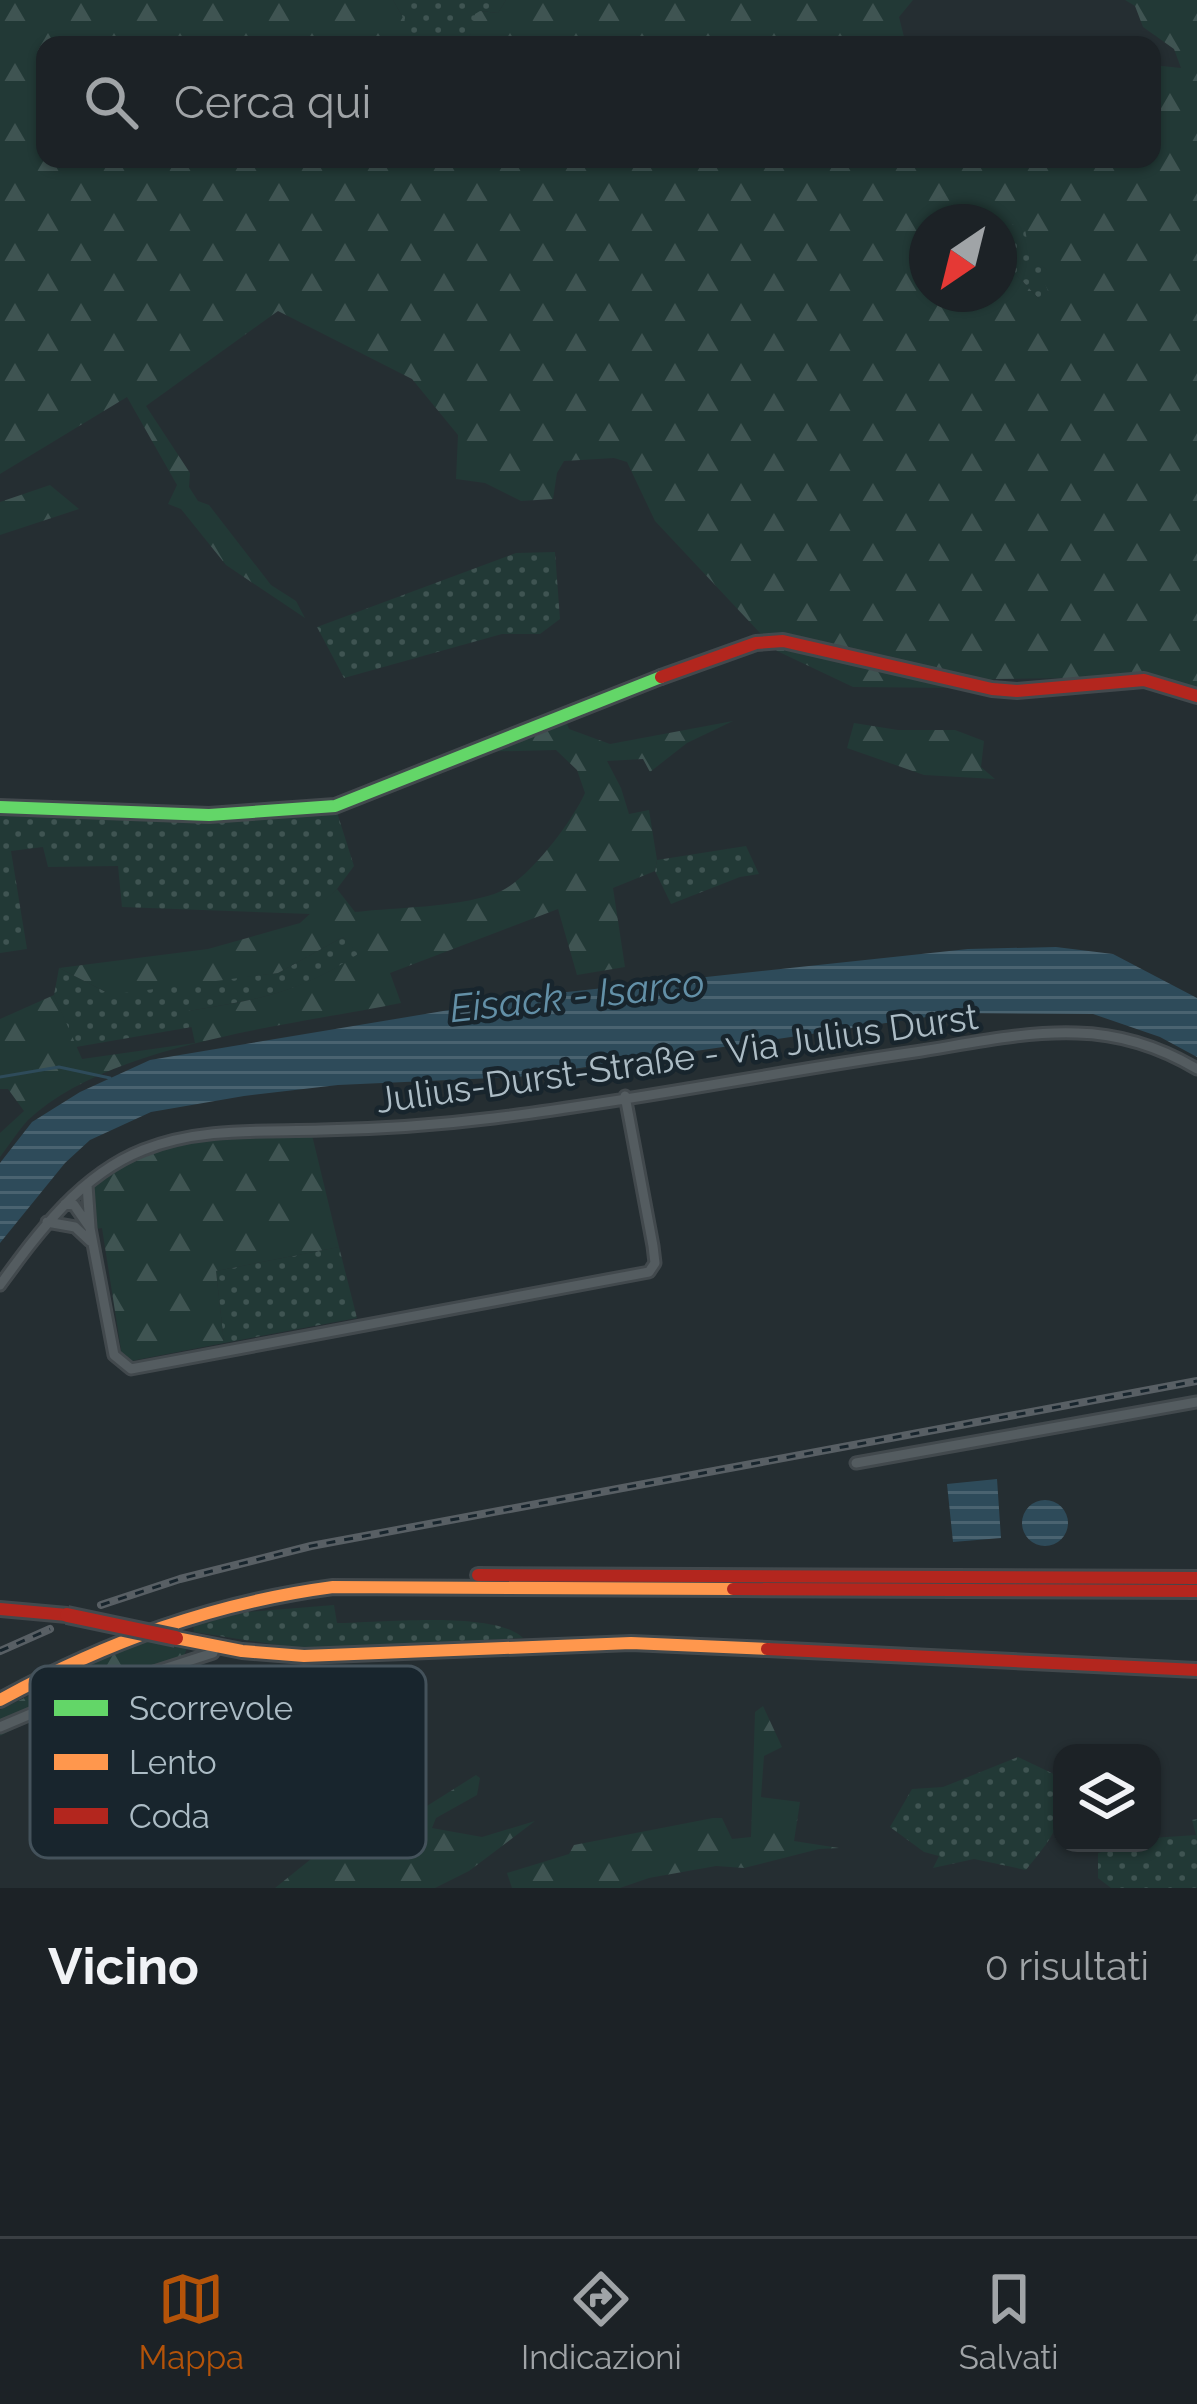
<!DOCTYPE html>
<html lang="it">
<head>
<meta charset="utf-8">
<style>
  :root { --surface:#1c2226; --page:#292f32; --text:#f1f3f6; --muted:#a0a4a7; --line:#3a3f43; --accent:#b45309 }
  body { margin:0; font-family:Raleway,sans-serif; background:var(--page); color:var(--text) }
  .controls { position:absolute; right:36px; bottom:36px; display:grid; overflow:hidden; border-radius:24px; box-shadow:0 3px 9px #0004 }
  .controls button { width:108px; height:108px; display:grid; place-items:center; padding:0; border:0; border-bottom:3px solid var(--line); background:var(--surface); color:var(--text); font:60px sans-serif }
  .compass { position:absolute; left:909px; top:204px; width:108px; height:108px; border-radius:50%; background:var(--surface); box-shadow:0 3px 9px #0004; rotate:215deg }
  .list { margin:0; padding:0; list-style:none }
  h2 { display:flex; justify-content:space-between; align-items:center; height:156px; margin:0; padding:0 48px; font-size:51px }
  h2 small { font-size:39px; font-weight:400; color:var(--muted) }
  .icon { flex:none; width:66px; height:66px; fill:none; stroke:currentColor; stroke-width:2; stroke-linecap:round; stroke-linejoin:round }
  .map { position:relative; flex:none; width:1197px; height:1888px; overflow:hidden }
  .search { position:absolute; background:var(--surface); box-shadow:0 3px 9px #0004; left:36px; right:36px; top:36px; height:132px; display:flex; align-items:center; gap:30px; box-sizing:border-box; padding:0 42px; border-radius:24px; color:var(--muted); font-size:45px }
  .sheet { height:348px; background:var(--surface) }
  nav { display:flex; justify-content:space-around; align-items:center; box-sizing:border-box; height:168px; border-top:3px solid var(--line); background:var(--surface); font-size:33px; color:var(--muted) }
  nav a { display:grid; justify-items:center; gap:6px }
  nav .on { color:var(--accent) }
  .map>svg:first-child { display:block }
  .grass { fill:url(#grass-dots) }
  .forest { fill:url(#forest-firs); fill-rule:evenodd }
  .water { fill:url(#water-rules) }
  .lines { fill:none; stroke-linecap:round; stroke-linejoin:round }
  .stream { stroke:#2e4b5a; stroke-width:3 }
  .street-casing { stroke:#42494d; stroke-width:15 }
  .fast-casing { stroke:#42494d; stroke-width:18 }
  .slow-casing { stroke:#42494d; stroke-width:18 }
  .jam-casing { stroke:#42494d; stroke-width:18 }
  .street { stroke:#545c60; stroke-width:9 }
  .fast { stroke:#63d668; stroke-width:12 }
  .slow { stroke:#ff974d; stroke-width:12 }
  .jam { stroke:#b3261e; stroke-width:12 }
  .rail-casing { stroke:#585f64; stroke-width:8 }
  .rail { stroke:#18252d; stroke-width:3; stroke-dasharray:9; stroke-linecap:butt }
  .jam-bridge-casing { stroke:#424a4f; stroke-width:20; stroke-linecap:butt }
  .jam-bridge { stroke:#b3261e; stroke-width:14 }
  .labels { text-anchor:middle; dominant-baseline:central; stroke-width:9; stroke-linejoin:round; paint-order:stroke }
  .street-label { font-size:36px; fill:#acbcc5; stroke:#18252d }
  .water-label { font-size:39px; font-style:italic; fill:#6390a7; stroke:#18252d }
  .key { fill:#18252d; stroke:#44525b; stroke-width:3 }
  .key-label { font-size:33px; fill:#acbcc5 }
</style>
</head>
<body>
<div class="map">
<svg width="1197" height="1888" viewBox="0 0 1197 1888">
  <defs>
    <pattern id="grass-dots" width="8" height="8" patternUnits="userSpaceOnUse" patternTransform="scale(3)"><rect width="8" height="8" fill="#223936"/><path d="M2 2h.1M6 6h.1" fill="none" stroke="#3f5452" stroke-width="1.8" stroke-linecap="round"/></pattern>
    <pattern id="forest-firs" width="22" height="20" patternUnits="userSpaceOnUse" patternTransform="scale(3)"><rect width="22" height="20" fill="#223936"/><path d="M5 1l3.5 6h-7zM16 11l3.5 6h-7z" fill="#3f5452"/></pattern>
    <pattern id="water-rules" width="6" height="5" patternUnits="userSpaceOnUse" patternTransform="scale(3)"><rect width="6" height="5" fill="#2e4b5a"/><path d="M0 2.5h6" fill="none" stroke="#4a6370"/></pattern>
  </defs>
  <rect width="100%" height="100%" fill="#252e32"/>
  <path class="grass" d="M393,0h113l-8,13 -17,-2 -11,24 -10,10h-56l-2,-29z
    M961,205l65,24 4,27 17,14 1,21 -8,9 -30,-32 -11,-2v-44h-52l-6,-5z
    M555,552l5,67 -20,15h-38l-158,44 -27,-51 199,-74z
    M101,803l138,10 96,-7 19,60 -17,23 -26,25 -189,-7 -4,-41 -70,1 -5,-20 -32,4 16,98 -27,4v-146z
    M746,846l13,28 -19,3 -69,27 -16,-33 2,-11z
    M343,937l16,17c-62,40 -100,45 -170,57l3,16 -116,20 -22,-52 5,-27 47,24 172,-19z
    M339,1247l18,71 -133,25 -8,-72z
    M334,1605l3,18c41,0 158,-13 186,15l-220,11 -109,-17 -1,-8 54,-12z
    M1018,1757l40,19c3,52 1,53 -32,94l-52,-11 -41,9 6,-12 -15,-4 -34,-25 22,-38 31,-2z
    M1197,1819v69h-86l-13,-10v-25l37,-10h17v-5l44,-3 -4,-15z"/>
  <path class="forest" d="M0,0h393l13,23 -2,22h-359v114h1107v-94l29,3 -7,-19 -31,-22 -8,-21 -10,-6h72v699l-56,-22 -147,2 -32,9 -109,-1 -76,-36 -122,-130 -28,-59 -13,-4 -50,3 -7,12 -4,26 -32,2 -36,-18 -29,-4 2,-44 -46,-56 -134,-68 -132,95 44,67 -1,14 9,14 11,4 62,80 25,16 9,17 -79,-53 -45,-56 -13,-5 9,-19 -50,-88 -127,77zM961,205l64,24 5,28 17,13 -3,11 4,10 -9,8 -29,-31 -11,-2v28h-72v-72h20l-5,-5z
    M506,0h407l-14,17 7,28h-446l10,-10 5,-21 5,-3 18,2z
    M50,485l29,24 -79,26v-33z
    M561,708l8,21 41,15 123,-23 -46,22 -37,29 -7,-13 -36,2 14,27 8,26 20,-4 8,50 -2,11 -42,17 12,79 -48,8 -19,-66 -168,64 11,30c-107,22 -292,40 -373,117 -10,11 -19,25 -28,37v-24l24,-22 -16,-22h-8v-70l54,-24 28,64 113,-16 -7,-32c69,-11 111,-18 170,-57l-15,-17 -65,36 -154,20 -18,-1 -47,-24 149,-19 92,-26 37,-34 18,23c45,-5 96,-4 139,-18 31,-9 78,-72 91,-101l-8,-23 -21,-20 -85,2 73,-28z
    M854,723l44,7h57l29,11 -3,26 14,12 -71,-4 -77,-27z
    M312,1135l27,112 -123,24 8,72 -93,18 -9,-5 -20,-128 -6,1 -6,-18 4,-26c55,-54 147,-50 218,-50z
    M141,1640l46,8 -5,13 -81,24 -101,51v-26z
    M763,1706l19,41 -18,9 -3,41 39,5 -6,39 45,7 -20,1 -75,19 -28,-2 -67,12 -29,10h-108l-5,-15 62,-19 5,-9 139,-27h9l10,21 19,-2 4,-125z
    M476,1775l4,3 -3,17 -41,23 -4,10 50,9 53,-16 -66,50 -34,17h-160l36,-29 6,-29 90,-45 12,26z"/>
  <path class="water" d="M1056,947l57,7 84,44v59l-37,-20 -67,-23 -139,-1 -436,64 -180,8 -94,11 -93,16 -61,28 -25,23 -65,80v-80l32,-41 48,-30 70,-32 389,-65 429,-46z
    M997,1479l4,59 -48,4 -6,-58z
    M1022 1523a23 23 0 1 1 46 0a23 23 0 1 1-46 0Z"/>
  <g class="lines">
    <path class="stream" d="M0,1077l59,-10 51,11"/>
    <g class="street-casing">
      <path id="street" d="M87,1185l3,42
        M65,1204l9,1 16,23 24,127 17,14 518,-97 6,-9 -2,-17 -28,-150
        M47,1222l28,5 15,14
        M0,1285c38,-52 80,-110 143,-135 57,-23 119,-18 179,-20 57,-1 115,-5 172,-12 141,-17 280,-46 421,-66 52,-8 109,-21 162,-19 43,1 83,14 120,36
        M856,1463l341,-61
        M0,1727l52,-22 161,-52 1,-7"/>
    </g>
    <g class="fast-casing">
      <path id="fast" d="M0,807l209,8 126,-9 326,-129"/>
    </g>
    <g class="slow-casing">
      <path id="slow" d="M176,1638l66,13 62,5 327,-13 136,6
        M0,1700c106,-58 213,-97 333,-113l400,2"/>
    </g>
    <g class="jam-casing">
      <path id="jam" d="M661,677l95,-34 27,-2 209,48 25,2 127,-11 53,16
        M478,1575l719,3
        M733,1589l464,2
        M0,1609l67,6
        M767,1649l430,21"/>
    </g>
    <use href="#street" class="street"/>
    <use href="#fast" class="fast"/>
    <use href="#slow" class="slow"/>
    <use href="#jam" class="jam"/>
    <g class="rail-casing">
      <path id="rail" d="M101,1605l79,-26 131,-33 886,-165
        M0,1651l50,-22"/>
    </g>
    <use href="#rail" class="rail"/>
    <g class="jam-bridge-casing">
      <path id="jam-bridge" d="M67,1615l109,23"/>
    </g>
    <use href="#jam-bridge" class="jam-bridge"/>
  </g>
  <g class="labels">
    <g class="street-label">
      <text transform="translate(677 1058) rotate(-8)">Julius-Durst-Straße - Via Julius Durst</text>
    </g>
    <g class="water-label">
      <text transform="translate(577 995) rotate(-6)">Eisack - Isarco</text>
    </g>
  </g>
  <rect x="30" y="1666" width="396" height="192" rx="18" class="key"/>
  <rect x="54" y="1700" width="54" height="16" fill="#63d668"/>
  <rect x="54" y="1754" width="54" height="16" fill="#ff974d"/>
  <rect x="54" y="1808" width="54" height="16" fill="#b3261e"/>
  <g class="key-label">
    <text x="129" y="1720">Scorrevole</text>
    <text x="129" y="1774">Lento</text>
    <text x="129" y="1828">Coda</text>
  </g>
</svg>
<div class="controls">
<button><svg class="icon" aria-label="layers" viewBox="0 0 24 24"><path d="M12 4l9 5-9 5-9-5zM3 14l9 5 9-5"/></svg></button>
</div>
<svg class="compass" viewBox="-18 -18 36 36"><path d="M0-13l5 13h-10z" fill="#e53935"/><path d="M0 13l5-13h-10z" fill="#a0a4a7"/></svg>
<div class="search"><svg class="icon" aria-label="search" viewBox="0 0 24 24"><circle cx="10" cy="10" r="6"/><path d="M15 15l6 6"/></svg>Cerca qui</div>
</div>
<section class="sheet">
<h2>Vicino<small>0 risultati</small></h2>
<ul class="list">
</ul>
</section>
<nav>
<a class="on"><svg class="icon" aria-label="map" viewBox="0 0 24 24"><path d="M3 6l6-2 6 2 6-2v14l-6 2-6-2-6 2zM9 4v14M15 6v14"/></svg>Mappa</a>
<a><svg class="icon" aria-label="directions" viewBox="0 0 24 24"><path d="M12 3l9 9-9 9-9-9zM9 14v-3h6M13 9l2 2-2 2"/></svg>Indicazioni</a>
<a><svg class="icon" aria-label="saved" viewBox="0 0 24 24"><path d="M7 4h10v16l-5-4-5 4z"/></svg>Salvati</a>
</nav>
</body>
</html>
